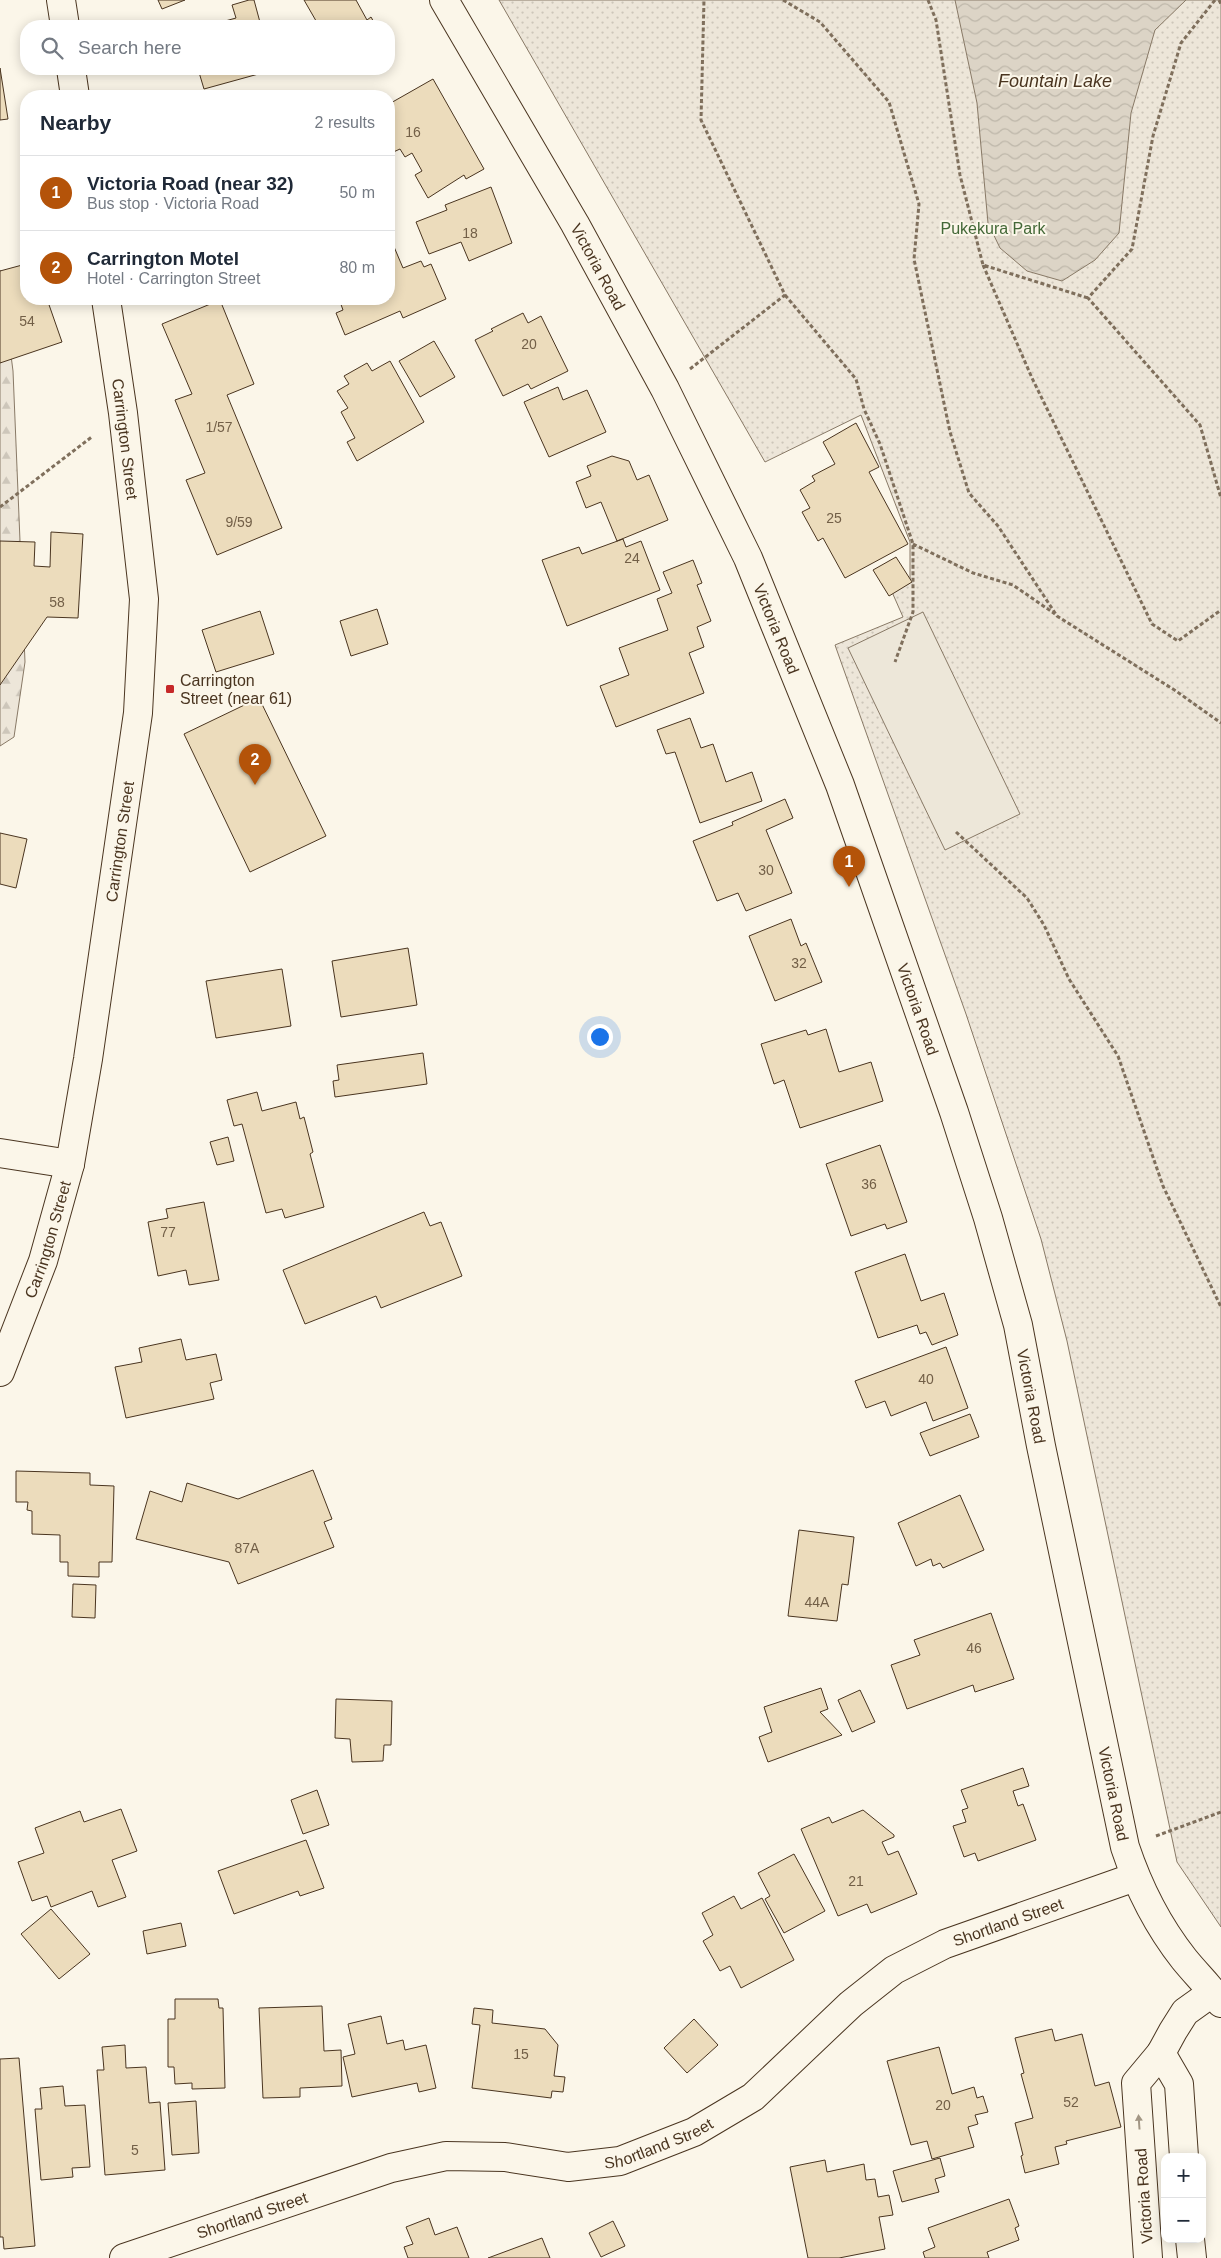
<!DOCTYPE html>
<html lang="en">
<head>
<meta charset="utf-8">
<style>
  :root { --surface:#fff; --page:#f6f6f7; --text:#1f2937; --muted:#747a83; --line:#e0e1e3; --accent:#b45309 }
  body { margin:0; font-family:Helvetica,sans-serif; background:var(--page); color:var(--text) }
  .controls { position:absolute; right:15px; bottom:15px; display:grid; overflow:hidden; border-radius:10px; box-shadow:0 2px 12px #0003 }
  .controls button { width:45px; height:45px; display:grid; place-items:center; padding:0; border:0; border-bottom:1px solid var(--line); background:var(--surface); color:var(--text); font:25px sans-serif }
  .you { position:absolute; left:599px; top:1036px; width:18px; height:18px; margin:-12px; border:4px solid #fff; border-radius:50%; background:#1a73e8; box-shadow:0 0 0 8px #1a73e833 }
  .badge { display:grid; place-items:center; width:32px; height:32px; border-radius:50%; background:var(--accent); color:#fff; font-size:16px; font-weight:700 }
  .pin { position:absolute; translate:-50% -41px; filter:drop-shadow(0 1px 2px #0008) }
  .pin::after { content:''; position:absolute; top:26px; width:18px; height:15px; background:inherit; clip-path:polygon(0 0,100% 0,50% 100%) }
  .list { margin:0; padding:0; list-style:none }
  h2 { display:flex; justify-content:space-between; align-items:center; height:65px; margin:0; padding:0 20px; font-size:21px }
  h2 small { font-size:16px; font-weight:400; color:var(--muted) }
  .list li { display:grid; grid-template-columns:32px 1fr auto; gap:15px; align-items:center; box-sizing:border-box; height:75px; padding:0 20px; border-top:1px solid var(--line) }
  .list b { display:block; font-size:19px; white-space:nowrap }
  .list p { margin:0; font-size:16px; white-space:nowrap; color:var(--muted) }
  .list em { font-size:16px; font-style:normal; color:var(--muted) }
  .icon { flex:none; width:28px; height:28px; fill:none; stroke:currentColor; stroke-width:2; stroke-linecap:round; stroke-linejoin:round }
  .map { position:relative; flex:none; width:1221px; height:2258px; overflow:hidden }
  .search { position:absolute; background:var(--surface); box-shadow:0 2px 12px #0003; left:20px; top:20px; width:375px; height:55px; display:flex; align-items:center; gap:12px; box-sizing:border-box; padding:0 18px; border-radius:20px; color:var(--muted); font-size:19px }
  .panel { position:absolute; background:var(--surface); box-shadow:0 2px 12px #0003; left:20px; top:90px; width:375px; height:215px; border-radius:20px }
  .map>svg:first-child { display:block }
  .forest { fill:url(#forest-firs); stroke:#887966 }
  .park { fill:url(#park-dots); stroke:#887966 }
  .parking { fill:#ede7d9; stroke:#887966 }
  .water { fill:url(#water-waves); stroke:#887966 }
  .building { fill:#ecdcbc; stroke:#4a3520 }
  .lines { fill:none; stroke-linecap:round; stroke-linejoin:round }
  .minor-casing { stroke:#4a3520; stroke-width:30 }
  .major-casing { stroke:#4a3520; stroke-width:30 }
  .path { stroke:#7f6f5c; stroke-width:3; stroke-dasharray:4 2.5; stroke-linecap:butt }
  .minor { stroke:#fbf6e9; stroke-width:28 }
  .major { stroke:#fbf6e9; stroke-width:28 }
  .oneway { fill:#a29684 }
  .poi-dot { fill:#c62828; stroke:#fbf6e9; stroke-width:2 }
  .labels { text-anchor:middle; dominant-baseline:central; stroke-width:4; stroke-linejoin:round; paint-order:stroke }
  .number-label { font-size:14px; fill:#725f47 }
  .park-label { font-size:16px; fill:#436837; stroke:#fbf6e9 }
  .street-label { font-size:16px; fill:#4a3520; stroke:#fbf6e9 }
  .poi-label { font-size:16px; fill:#4a3520; stroke:#fbf6e9; text-anchor:start }
  .water-label { font-size:18px; font-style:italic; fill:#4a3520; stroke:#fbf6e9 }
</style>
</head>
<body>
<div class="map">
<svg width="1221" height="2258" viewBox="0 0 1221 2258">
  <defs>
    <pattern id="forest-firs" width="22" height="20" patternUnits="userSpaceOnUse" patternTransform="scale(1.25)"><rect width="22" height="20" fill="#ede6d9"/><path d="M5 1l3.5 6h-7zM16 11l3.5 6h-7z" fill="#cdc6ba"/></pattern>
    <pattern id="park-dots" width="8" height="8" patternUnits="userSpaceOnUse" patternTransform="scale(1.25)"><rect width="8" height="8" fill="#ede6d9"/><path d="M2 2h.1M6 6h.1" fill="none" stroke="#cdc6ba" stroke-width="1.8" stroke-linecap="round"/></pattern>
    <pattern id="water-waves" width="16" height="10" patternUnits="userSpaceOnUse" patternTransform="scale(1.25)"><rect width="16" height="10" fill="#dcd4c6"/><path d="M0 5q4-4 8 0t8 0" fill="none" stroke="#beb7aa"/></pattern>
  </defs>
  <rect width="100%" height="100%" fill="#fbf6e9"/>
  <path class="forest" d="M0,270l13,101 12,291 -11,75 -14,9z"/>
  <path class="park" d="M499,0h722v1927l-44,-65 -110,-521 -26,-102 -75,-225 -131,-369 68,-28 -11,-25 18,-9v-41l-49,-127 -96,47z"/>
  <path class="parking" d="M923,612l97,202 -75,36 -97,-202z"/>
  <path class="water" d="M955,0h231l-31,30 -24,83 -12,120 -24,27 -33,21 -35,-10 -27,-23 -12,-25 -11,-120z"/>
  <path class="building" d="M158,0h27l-23,9z
    M249,0h5l7,26h-54l29,-8 -4,-13z
    M304,0h52l11,20 4,-3 5,9h-57z
    M0,68l8,51 -8,1z
    M198,69h75v1l-69,19z
    M433,79l51,90 -18,10 -2,-4 -36,23 -13,-23 7,-4 -10,-18 -7,4 -5,-8 -11,5v-50z
    M491,187l21,56 -43,18 -8,-19 -32,12 -13,-32 31,-12 -2,-5z
    M389,235l14,33 18,-7 3,6 7,-3 15,35 -43,19 -3,-7 -55,24 -9,-22 7,-3 -4,-11h50z
    M26,264v35h21l15,43 -62,21v-92z
    M220,300l34,84 -27,11 55,133 -65,27 -31,-75 19,-7 -30,-73 17,-6 -30,-70z
    M523,313l5,10 13,-7 27,55 -37,18 -3,-5 -25,12 -28,-56 18,-9 -2,-2z
    M434,341l21,36 -35,20 -21,-36z
    M390,361l34,61 -67,39 -10,-19 8,-4 -14,-26 7,-4 -11,-17 12,-7 -5,-8 23,-13 5,8z
    M558,387l5,13 24,-10 19,42 -57,25 -25,-55z
    M856,423l23,44 -10,5 39,72 -63,34 -22,-40 -5,3 -16,-29 8,-4 -10,-18 15,-9 -3,-5 23,-12 -12,-22z
    M612,456l17,5 8,19 12,-5 19,45 -51,21 -16,-39 -15,6 -10,-26 15,-6 -4,-10z
    M51,532l32,2 -5,84 -31,-1 -47,68v-144l35,1 -1,24 16,1z
    M623,539l3,8 15,-6 19,49 -93,36 -25,-66 37,-13 3,7z
    M896,557l16,25 -23,14 -16,-26z
    M693,560l9,23 -5,2 14,36 -14,6 7,20 -15,6 15,40 -88,34 -16,-41 29,-11 -10,-27 49,-18 -11,-31 15,-6 -9,-21z
    M377,609l11,35 -37,12 -11,-35z
    M260,611l14,43 -58,18 -14,-42z
    M259,698l67,138 -76,36 -66,-138z
    M690,718l11,30 12,-4 13,38 26,-10 10,29 -62,22 -25,-71 -9,2 -9,-24z
    M785,799l8,19 -27,12 26,63 -46,18 -8,-18 -21,8 -24,-60 40,-16 -1,-3z
    M0,833l27,6 -11,49 -16,-4z
    M791,919l10,27 5,-3 16,39 -47,19 -26,-65z
    M408,948l9,57 -76,12 -9,-56z
    M282,969l9,57 -75,12 -10,-57z
    M826,1029l13,43 32,-10 12,39 -83,27 -16,-48 -10,4 -13,-40 45,-14 2,5z
    M423,1053l4,31 -92,13 -2,-16 6,-1 -2,-15z
    M257,1092l5,19 34,-9 4,17 4,-2 9,35 -3,2 14,53 -39,11 -3,-9 -16,4 -24,-89 -8,2 -7,-26z
    M228,1137l6,24 -17,4 -7,-23z
    M880,1145l27,77 -20,7 -2,-5 -34,12 -25,-72z
    M204,1202l15,78 -30,5 -3,-15 -28,6 -10,-54 20,-4 -2,-9z
    M424,1212l6,14 11,-4 21,54 -81,32 -5,-12 -71,28 -22,-54z
    M905,1254l16,47 23,-8 14,42 -26,10 -6,-13 -6,2 -3,-9 -39,13 -23,-66z
    M181,1339l5,21 30,-6 6,26 -12,3 4,16 -88,19 -11,-51 27,-5 -3,-14z
    M946,1347l22,61 -35,13 -7,-19 -35,14 -6,-15 -19,7 -11,-27z
    M970,1414l9,23 -49,19 -10,-23z
    M313,1470l19,49 -8,3 10,25 -96,37 -9,-22 -93,-23 14,-48 32,11 5,-19 51,16z
    M16,1471l74,2v12l24,1 -2,76h-13v15l-31,-1v-14h-8v-27l-28,-1v-23l-5,-1 1,-8h-12z
    M960,1495l24,55 -41,18 -3,-5 -7,3 -2,-7 -15,7 -18,-43z
    M799,1530l55,7 -6,48 -6,-1 -5,37 -49,-5z
    M73,1584l23,1 -1,33 -23,-1z
    M991,1613l23,66 -39,13 -2,-7 -66,24 -16,-44 29,-10 -6,-15z
    M821,1688l7,21 -8,3 22,23 -74,27 -9,-25 13,-5 -8,-25z
    M860,1690l15,32 -23,10 -14,-32z
    M336,1699l56,2 -1,44h-7l-1,16 -31,1 -2,-23 -15,-1z
    M1023,1768l6,18 -16,5 5,15 5,-2 13,36 -58,21 -3,-8 -11,4 -11,-31 13,-4 -4,-12 6,-2 -7,-18z
    M317,1790l12,35 -26,9 -12,-34z
    M121,1809l16,42 -25,9 14,37 -28,10 -6,-16 -41,16 -4,-11 -15,5 -14,-39 26,-9 -9,-25 45,-17 4,11z
    M863,1810l31,25v2l-12,5 6,13 10,-4 19,43 -46,19 -4,-9 -29,12 -37,-87 28,-12 3,6z
    M306,1840l18,48 -24,8 -2,-5 -64,23 -16,-43z
    M794,1854l31,57 -41,22 -19,-34 5,-3 -12,-23z
    M734,1896l7,13 21,-11 32,62 -53,28 -11,-22 -10,5 -17,-30 10,-6 -11,-22z
    M51,1909l39,45 -31,25 -38,-45z
    M181,1923l5,23 -39,8 -4,-23z
    M175,1999h43l1,9h4l2,80 -33,1v-6l-17,1 -1,-17h-6v-48h7z
    M322,2006l2,45 17,-1 1,36 -42,2v9l-37,1 -4,-90z
    M474,2008l19,2 -1,13 53,6 13,16 -4,31 11,1 -2,15 -11,-1 -1,7 -79,-10 8,-63 -8,-1z
    M381,2016l6,28 16,-4 2,10 21,-5 10,43 -17,4 -2,-9 -65,14 -9,-40 12,-3 -7,-30z
    M694,2019l24,26 -31,28 -23,-25z
    M1052,2029l3,12 27,-7 13,52 14,-4 12,45 -55,14 1,3 -12,3 4,17 -34,9 -4,-17 2,-1 -8,-32 18,-5 -12,-44 3,-1 -9,-35z
    M125,2045l1,23 20,-1 3,36 11,-1 5,68 -60,5 -8,-105h7l-2,-23z
    M939,2047l13,47 22,-7 3,11 6,-2 5,16 -13,3 3,9 -10,3 6,20 -42,12 -5,-18 -16,4 -24,-84z
    M19,2058l16,188 -31,3 -1,-12h-3v-178z
    M63,2086l2,20 20,-1 5,62 -18,1 1,9 -32,3 -6,-71h7l-2,-21z
    M196,2101l3,52 -27,2 -4,-52z
    M940,2158l5,18 -10,3 4,13 -37,10 -9,-31z
    M825,2160l2,12 37,-8 2,16 9,-1 3,18 11,-2 4,20 -14,2 6,32 -46,9h-31l-18,-91z
    M1009,2199l10,27 -4,2 4,12 -32,12 2,6h-64l-2,-6 12,-5 -7,-19z
    M429,2218l6,17 22,-8 12,31h-61l-4,-11 9,-3 -7,-17z
    M613,2221l12,25 -24,11 -12,-24z
    M542,2238l8,20h-62z"/>
  <g class="lines">
    <g class="minor-casing">
      <g id="minor">
        <path id="s1" d="M444,0l131,224 90,165 83,169 92,227 114,327 34,106 30,107 23,121 84,401c13,39 33,79 59,112 12,15 26,28 37,44"/>
        <path d="M0,1153l70,11"/>
        <path d="M1161,2053l18,31 5,73"/>
        <path d="M1190,2239l2,19"/>
        <path id="s2" d="M124,2258l267,-90 55,-12 59,1 63,10 52,-6 74,-29 59,-35 98,-93 43,-34 51,-26 190,-67"/>
        <path d="M1148,2258l-12,-175 25,-30 12,-22 12,-19 28,-20"/>
      </g>
    </g>
    <g class="major-casing">
      <g id="major">
        <path d="M61,0l4,26"/>
        <path d="M71,69l4,27"/>
        <path id="s3" d="M0,1372l43,-111 27,-97 18,-105 50,-346 6,-114 -21,-186 -17,-114"/>
      </g>
    </g>
    <path class="path" d="M783,0l37,22 69,80 30,102 -5,55 36,173 19,61 29,33 59,90 119,75 45,32
      M928,0l8,20 24,155 23,90 105,33
      M1215,0l-34,43 -28,93 -21,113 -44,49 112,127 21,73
      M1219,0l2,4
      M983,265l49,113 120,246 26,17 43,-31
      M785,295l71,84 8,30 16,35 33,100v68l-18,50
      M690,369l95,-74 -84,-175 3,-120
      M0,507l93,-71
      M913,544l60,29 40,12 42,29
      M956,832l71,66 17,27 25,54 49,77 45,130 58,121
      M1156,1836l65,-24"/>
    <use href="#minor" class="minor"/>
    <use href="#major" class="major"/>
  </g>
  <defs><path id="oneway-solid" d="M-6-.8H1V-3.2L6.5 0L1 3.2V.8H-6Z" transform="scale(1.25)"/></defs>
  <use class="oneway" href="#oneway-solid" transform="translate(1139 2122) rotate(-94)"/>
  <rect class="poi-dot" x="165" y="684" width="10" height="10" rx="2.5"/>
  <g class="labels">
    <g class="number-label">
      <text x="413" y="132">16</text>
      <text x="470" y="233">18</text>
      <text x="27" y="321">54</text>
      <text x="529" y="344">20</text>
      <text x="219" y="427">1/57</text>
      <text x="834" y="518">25</text>
      <text x="239" y="522">9/59</text>
      <text x="632" y="558">24</text>
      <text x="57" y="602">58</text>
      <text x="766" y="870">30</text>
      <text x="799" y="963">32</text>
      <text x="869" y="1184">36</text>
      <text x="168" y="1232">77</text>
      <text x="926" y="1379">40</text>
      <text x="247" y="1548">87A</text>
      <text x="817" y="1602">44A</text>
      <text x="974" y="1648">46</text>
      <text x="856" y="1881">21</text>
      <text x="521" y="2054">15</text>
      <text x="1071" y="2102">52</text>
      <text x="943" y="2105">20</text>
      <text x="135" y="2150">5</text>
    </g>
    <g class="park-label">
      <text x="993" y="228">Pukekura Park</text>
    </g>
    <g class="street-label">
      <text stroke="none"><textPath href="#s1" startOffset="308">Victoria Road</textPath></text>
      <text transform="translate(125 439) rotate(83)">Carrington Street</text>
      <text stroke="none"><textPath href="#s1" startOffset="712">Victoria Road</textPath></text>
      <text stroke="none"><textPath href="#s3" startOffset="546">Carrington Street</textPath></text>
      <text stroke="none"><textPath href="#s1" startOffset="1118">Victoria Road</textPath></text>
      <text stroke="none"><textPath href="#s3" startOffset="141">Carrington Street</textPath></text>
      <text stroke="none"><textPath href="#s1" startOffset="1522">Victoria Road</textPath></text>
      <text stroke="none"><textPath href="#s1" startOffset="1928">Victoria Road</textPath></text>
      <text stroke="none"><textPath href="#s2" startOffset="975">Shortland Street</textPath></text>
      <text stroke="none"><textPath href="#s2" startOffset="555">Shortland Street</textPath></text>
      <text transform="translate(1144 2196) rotate(-94)">Victoria Road</text>
      <text stroke="none"><textPath href="#s2" startOffset="135">Shortland Street</textPath></text>
    </g>
    <g class="poi-label">
      <text x="180" y="680">Carrington<tspan x="180" dy="18">Street (near 61)</tspan></text>
    </g>
    <g class="water-label">
      <text x="1055" y="81">Fountain Lake</text>
    </g>
  </g>
</svg>
<div class="controls">
<button>+</button>
<button>−</button>
</div>
<div class="you"></div>
<div class="pin badge" style="left:849px;top:887px">1</div>
<div class="pin badge" style="left:255px;top:785px">2</div>
<div class="search"><svg class="icon" aria-label="search" viewBox="0 0 24 24"><circle cx="10" cy="10" r="6"/><path d="M15 15l6 6"/></svg>Search here</div>
<section class="panel">
<h2>Nearby<small>2 results</small></h2>
<ul class="list">
<li><span class="badge">1</span><div><b>Victoria Road (near 32)</b><p>Bus stop · Victoria Road</p></div><em>50 m</em></li>
<li><span class="badge">2</span><div><b>Carrington Motel</b><p>Hotel · Carrington Street</p></div><em>80 m</em></li>
</ul>
</section>
</div>
</body>
</html>
